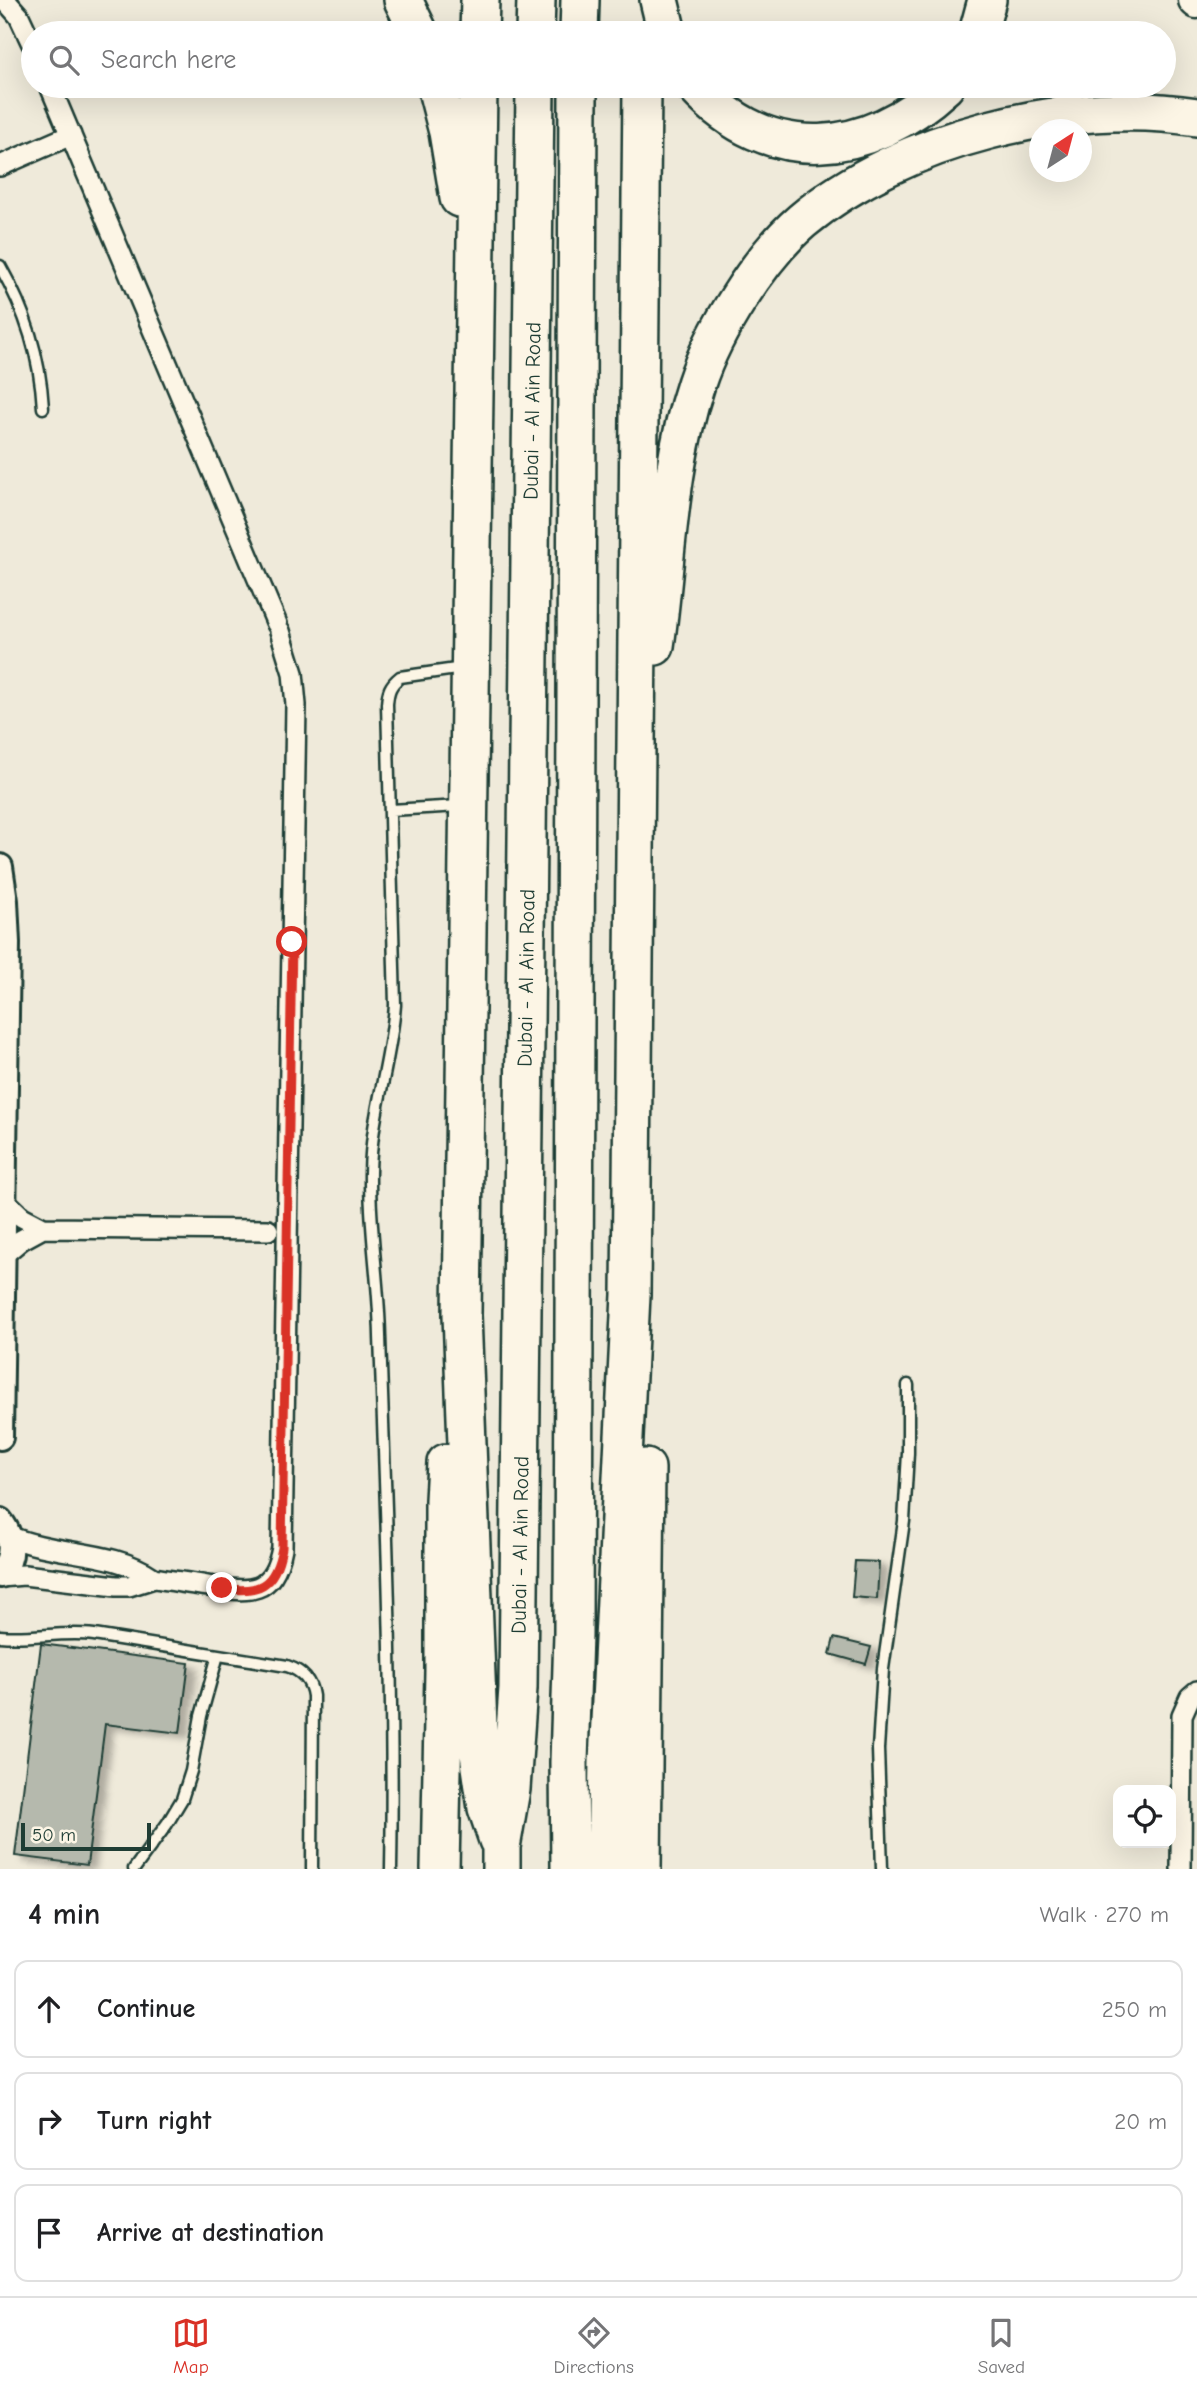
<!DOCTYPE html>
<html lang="en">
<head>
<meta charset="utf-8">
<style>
  :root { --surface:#fff; --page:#f2f2f2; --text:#202124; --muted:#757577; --line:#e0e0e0; --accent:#d93025 }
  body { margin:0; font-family:"Comic Neue",sans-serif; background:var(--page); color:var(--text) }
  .controls { position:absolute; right:21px; bottom:21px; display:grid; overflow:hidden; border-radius:14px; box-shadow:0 7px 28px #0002 }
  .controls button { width:63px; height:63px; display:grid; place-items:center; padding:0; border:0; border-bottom:2px solid var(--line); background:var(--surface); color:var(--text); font:35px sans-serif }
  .compass { position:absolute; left:1029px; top:119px; width:63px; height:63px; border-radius:50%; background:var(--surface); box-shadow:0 7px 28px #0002; rotate:36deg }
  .scale { position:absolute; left:21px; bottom:18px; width:130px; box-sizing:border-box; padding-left:7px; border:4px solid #1f3d34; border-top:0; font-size:19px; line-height:24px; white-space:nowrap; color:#1f3d34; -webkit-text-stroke:5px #fcf5e5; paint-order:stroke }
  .stop { position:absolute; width:21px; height:21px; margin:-16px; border:5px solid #d93025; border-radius:50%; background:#fff }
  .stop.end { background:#d93025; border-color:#fff; box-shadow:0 2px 7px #0008 }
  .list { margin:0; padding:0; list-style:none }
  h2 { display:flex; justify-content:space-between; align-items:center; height:91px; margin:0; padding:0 28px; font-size:30px }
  h2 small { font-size:23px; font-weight:400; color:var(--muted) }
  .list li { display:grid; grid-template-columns:46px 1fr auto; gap:21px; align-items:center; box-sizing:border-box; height:98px; margin:0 14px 14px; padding:0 14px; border:2px solid var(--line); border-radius:14px }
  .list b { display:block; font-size:26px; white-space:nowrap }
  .list em { font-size:23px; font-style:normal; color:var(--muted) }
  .icon { flex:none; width:38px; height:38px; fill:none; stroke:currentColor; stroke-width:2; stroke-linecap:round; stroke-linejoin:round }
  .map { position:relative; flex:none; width:1197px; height:1869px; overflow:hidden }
  .search { position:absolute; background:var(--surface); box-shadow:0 7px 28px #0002; left:21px; right:21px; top:21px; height:77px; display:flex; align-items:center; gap:18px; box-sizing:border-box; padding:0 24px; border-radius:38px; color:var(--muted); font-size:26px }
  .sheet { height:427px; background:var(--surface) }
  nav { display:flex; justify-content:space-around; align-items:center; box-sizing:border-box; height:98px; border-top:2px solid var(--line); background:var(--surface); font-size:19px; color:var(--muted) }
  nav a { display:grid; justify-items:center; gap:4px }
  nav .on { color:var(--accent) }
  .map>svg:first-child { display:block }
  .building { fill:#b5b9ad; stroke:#1f3d34; stroke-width:2; filter:url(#shadow) }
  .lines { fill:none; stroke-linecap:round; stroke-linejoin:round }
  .service-casing { stroke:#1f3d34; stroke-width:15 }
  .minor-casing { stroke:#1f3d34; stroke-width:24 }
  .tertiary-casing { stroke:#1f3d34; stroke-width:30 }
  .primary-casing { stroke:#1f3d34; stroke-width:37 }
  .motorway-casing { stroke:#1f3d34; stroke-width:42 }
  .service { stroke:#fcf5e5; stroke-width:10 }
  .minor { stroke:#fcf5e5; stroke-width:19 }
  .tertiary { stroke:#fcf5e5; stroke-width:24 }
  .primary { stroke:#fcf5e5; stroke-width:32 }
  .motorway { stroke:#fcf5e5; stroke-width:37 }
  .route { stroke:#d93025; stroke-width:9 }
  .labels { text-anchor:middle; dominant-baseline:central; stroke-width:5; stroke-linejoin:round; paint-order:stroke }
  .street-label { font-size:21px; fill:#1f3d34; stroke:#fcf5e5 }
</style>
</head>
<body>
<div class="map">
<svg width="1197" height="1869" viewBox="0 0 1197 1869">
  <defs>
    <filter id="shadow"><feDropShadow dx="8" dy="4.5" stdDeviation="3.5" flood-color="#0004"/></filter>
  </defs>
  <rect width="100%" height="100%" fill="#efeada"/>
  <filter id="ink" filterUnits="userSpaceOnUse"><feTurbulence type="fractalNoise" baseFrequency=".0143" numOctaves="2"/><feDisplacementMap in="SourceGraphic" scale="14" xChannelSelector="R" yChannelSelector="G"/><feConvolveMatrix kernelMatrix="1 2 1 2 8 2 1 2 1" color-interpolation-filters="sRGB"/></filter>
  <g filter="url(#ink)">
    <path class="building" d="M855,1561l24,1 -2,37 -25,-2z
      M834,1638l37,9 -5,17 -36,-10z
      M41,1644l148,19 -9,70 -75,-9 -18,141 -72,-9z"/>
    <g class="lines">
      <g class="service-casing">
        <path id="service" d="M0,266c26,46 40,90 43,142
          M391,810l69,-4
          M0,1636c32,3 62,-5 94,-1l193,31c15,5 24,15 26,30l-1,173
          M134,1869l33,-45 15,-25 9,-28 10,-55 17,-61
          M391,1869c3,-178 -5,-356 -11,-533 -1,-55 -11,-110 -10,-164 1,-56 21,-111 25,-167l-8,-301c1,-13 3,-19 13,-27l63,-9
          M882,1869l-4,-120 5,-80 21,-148 4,-68v-68"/>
      </g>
      <g class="minor-casing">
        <path id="minor" d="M5,0l14,16 14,30
          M50,86l227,538
          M0,166l71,-31
          M4,1200l18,17 21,11 225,2
          M2,1256l19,-16 22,-12
          M9,1536c46,20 103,13 145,42 18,3 36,5 54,8 40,6 65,11 74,-38l14,-843 -3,-32 -13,-42
          M0,1577l24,-2 92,11h13l25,-8
          M1181,1869l1,-154 8,-18 7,-6"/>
      </g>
      <g class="tertiary-casing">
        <path id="tertiary" d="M0,867l5,34 2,42 -7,494
          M0,1521c14,17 14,37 0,54"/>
      </g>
      <g class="primary-casing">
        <path id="primary" d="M1195,0l2,2"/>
      </g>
      <g class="motorway-casing">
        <path id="motorway" d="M403,0l16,33
          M659,0l8,33
          M479,33l1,-33
          M535,33l1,-33
          M579,33l1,-33
          M978,33l9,-33
          M436,86l12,46 11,66
          M478,86l-16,1229 17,438 8,55 11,32
          M695,86c75,82 173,71 250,0
          M655,646c12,-86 13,-178 41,-262 17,-52 64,-127 106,-163 99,-83 268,-125 395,-104
          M440,1869l4,-198v-171l2,-37
          M501,1869v-22l10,-58 7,-101 17,-1602
          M570,1869l-1,-107 4,-128 5,-1548
          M606,1869l2,-107 23,-467 11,-1209
          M642,1869l4,-401"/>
      </g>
      <use href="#service" class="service"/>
      <use href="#minor" class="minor"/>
      <use href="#tertiary" class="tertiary"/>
      <use href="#primary" class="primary"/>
      <use href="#motorway" class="motorway"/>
    </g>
  </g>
  <g class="lines" filter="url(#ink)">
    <path class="route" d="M222,1588c36,6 53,-1 60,-40l10,-606"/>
  </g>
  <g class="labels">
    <g class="street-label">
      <text transform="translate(532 411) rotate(-89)">Dubai - Al Ain Road</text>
      <text transform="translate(526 978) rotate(-89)">Dubai - Al Ain Road</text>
      <text transform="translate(520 1545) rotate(-89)">Dubai - Al Ain Road</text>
    </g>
  </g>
</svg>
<div class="controls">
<button><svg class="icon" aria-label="locate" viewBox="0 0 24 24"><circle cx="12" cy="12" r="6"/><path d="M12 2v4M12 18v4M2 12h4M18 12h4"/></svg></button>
</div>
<svg class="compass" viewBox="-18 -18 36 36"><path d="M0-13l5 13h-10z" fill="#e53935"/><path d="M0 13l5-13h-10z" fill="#757577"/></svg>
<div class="scale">50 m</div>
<div class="stop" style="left:292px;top:942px"></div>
<div class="stop end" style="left:222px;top:1588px"></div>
<div class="search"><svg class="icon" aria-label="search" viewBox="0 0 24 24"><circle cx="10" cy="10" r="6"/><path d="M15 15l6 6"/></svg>Search here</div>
</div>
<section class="sheet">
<h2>4 min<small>Walk · 270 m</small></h2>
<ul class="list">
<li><svg class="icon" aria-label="ahead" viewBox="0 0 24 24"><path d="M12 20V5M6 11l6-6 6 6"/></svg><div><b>Continue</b></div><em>250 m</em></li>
<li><svg class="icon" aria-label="right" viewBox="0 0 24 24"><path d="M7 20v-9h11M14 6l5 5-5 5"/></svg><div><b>Turn right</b></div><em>20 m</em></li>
<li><svg class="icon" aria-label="arrive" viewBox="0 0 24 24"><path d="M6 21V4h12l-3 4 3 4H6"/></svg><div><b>Arrive at destination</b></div></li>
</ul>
</section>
<nav>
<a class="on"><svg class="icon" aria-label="map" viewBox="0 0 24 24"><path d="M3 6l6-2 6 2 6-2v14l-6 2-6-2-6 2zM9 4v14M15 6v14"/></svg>Map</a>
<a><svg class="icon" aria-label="directions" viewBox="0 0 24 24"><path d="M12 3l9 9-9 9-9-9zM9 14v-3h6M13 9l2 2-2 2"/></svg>Directions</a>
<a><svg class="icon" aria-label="saved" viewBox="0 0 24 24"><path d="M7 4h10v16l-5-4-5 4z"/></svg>Saved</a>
</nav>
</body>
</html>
